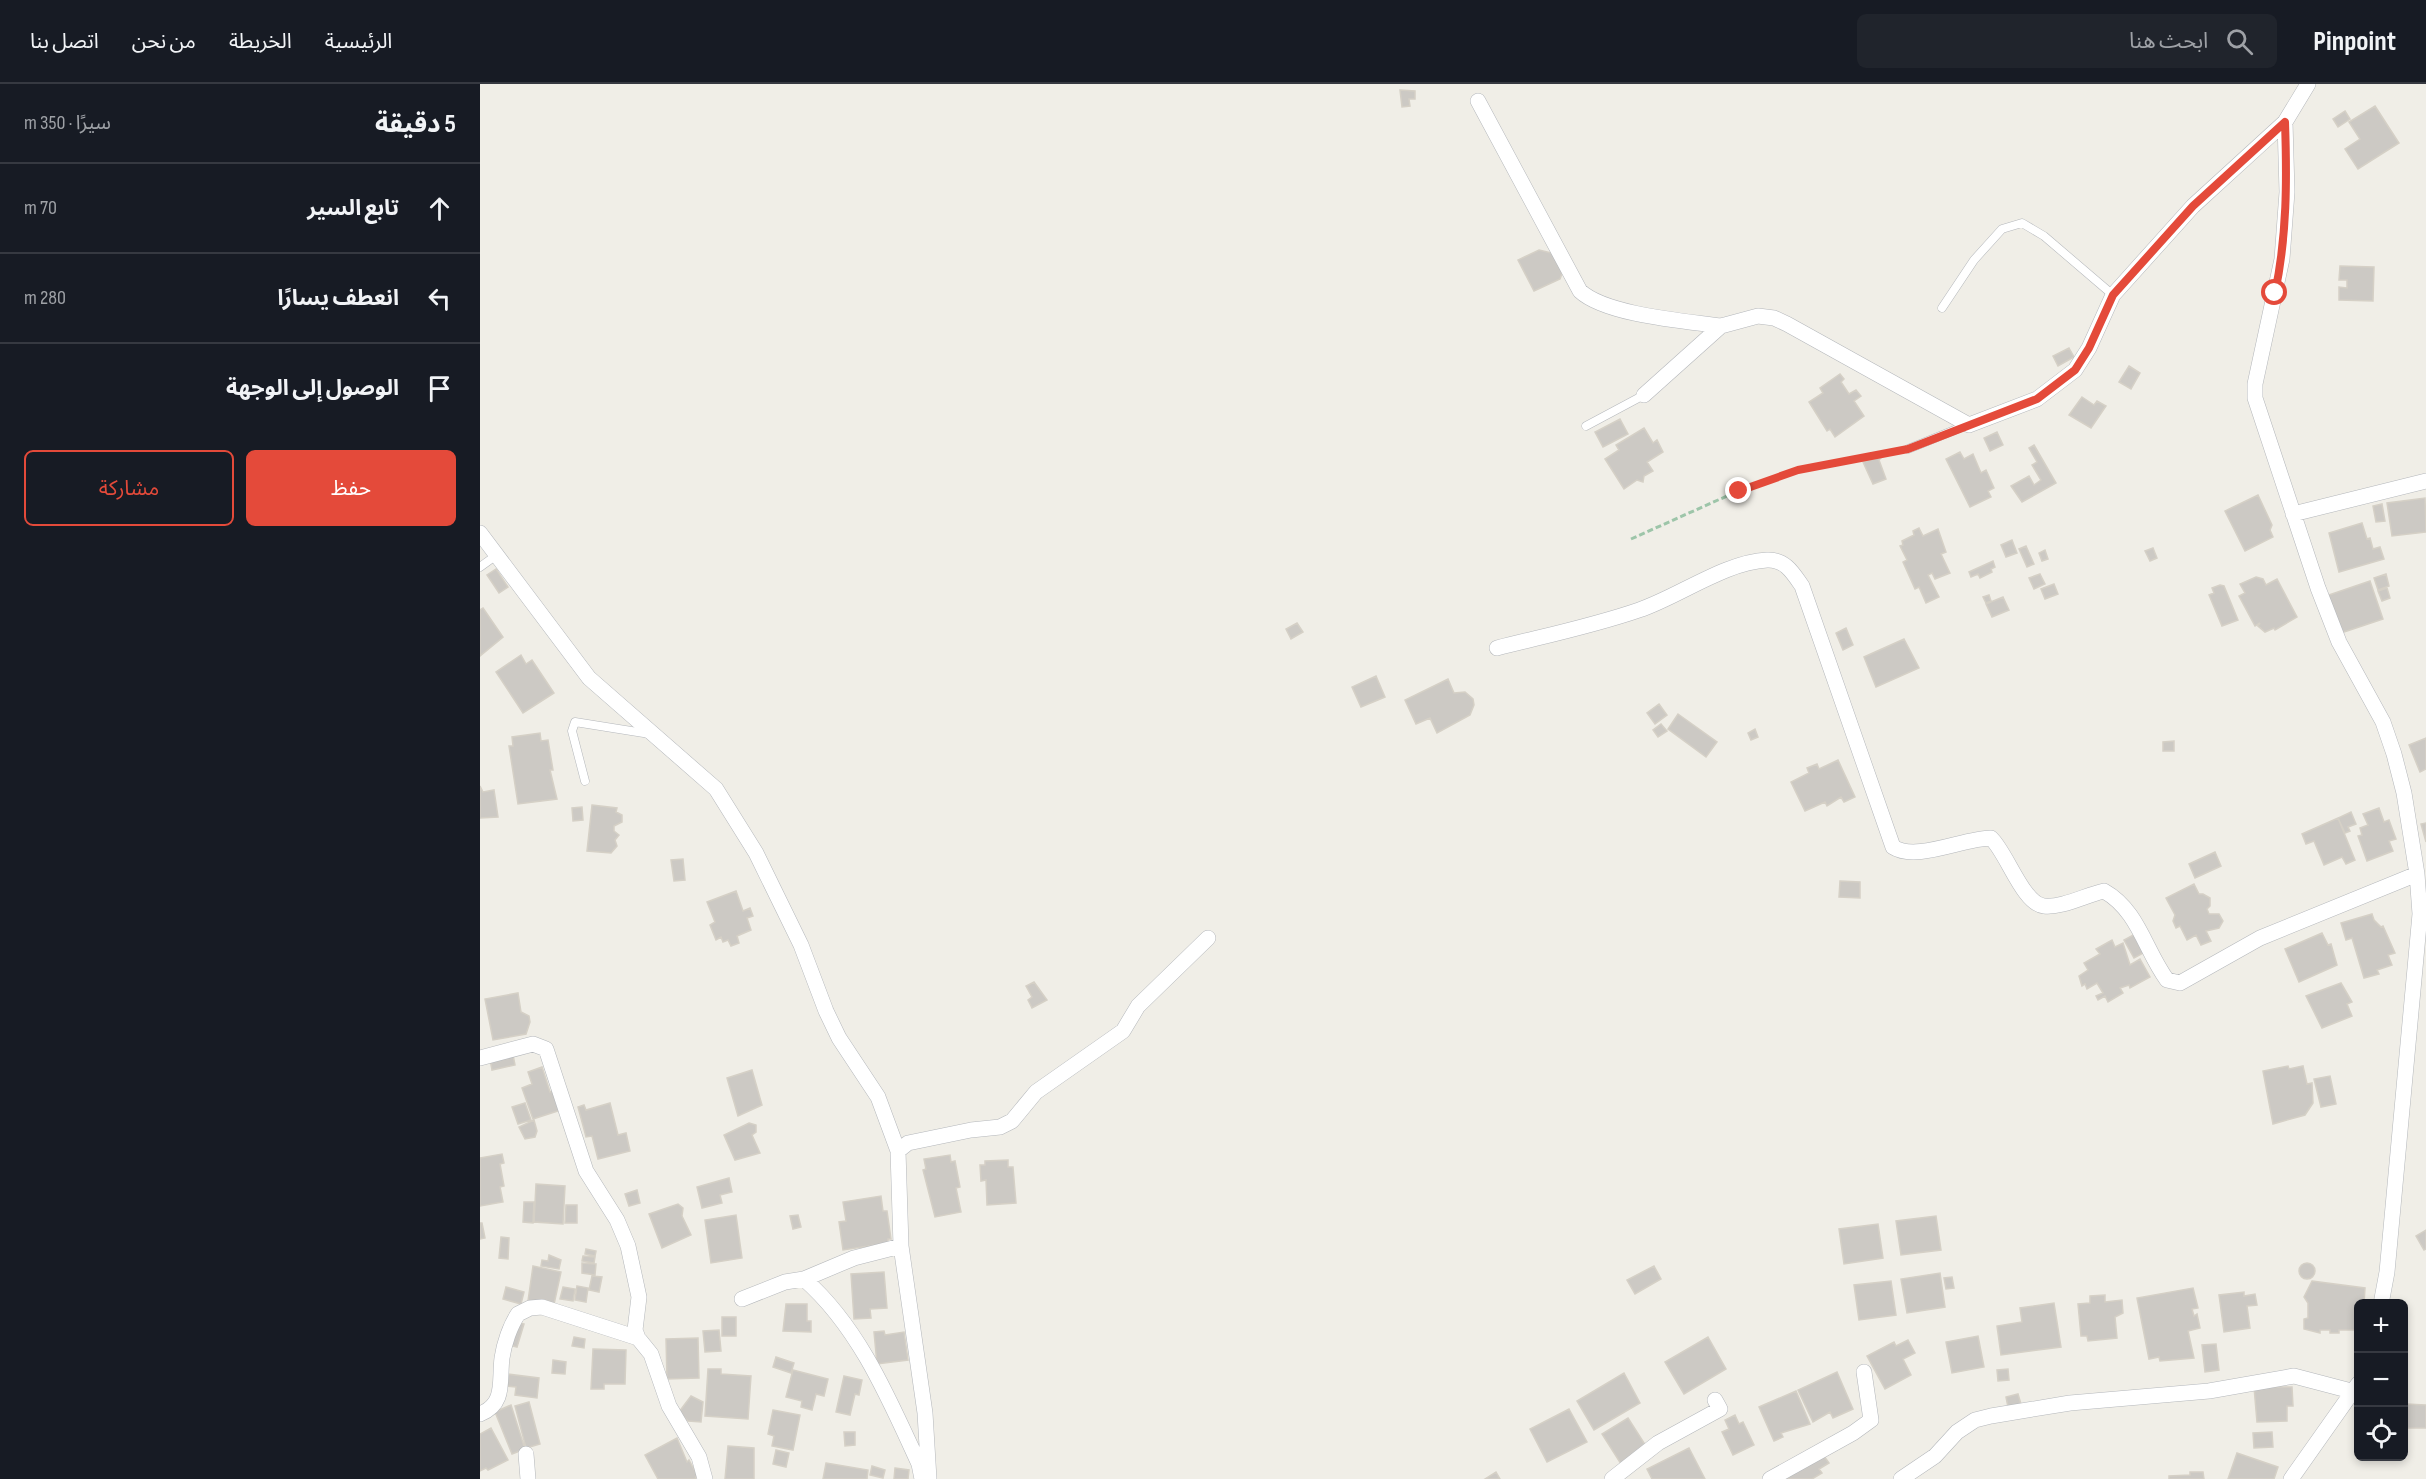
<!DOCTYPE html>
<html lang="ar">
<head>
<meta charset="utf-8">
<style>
  :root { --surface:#171b24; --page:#20242c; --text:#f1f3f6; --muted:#9ea1a6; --line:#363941; --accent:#e44a3a }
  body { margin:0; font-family:"Sofia Sans Condensed","Noto Sans Arabic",sans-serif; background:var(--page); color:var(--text); direction:rtl }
  .controls { position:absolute; right:18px; bottom:18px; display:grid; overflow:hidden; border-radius:9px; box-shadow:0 3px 9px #0003 }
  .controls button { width:54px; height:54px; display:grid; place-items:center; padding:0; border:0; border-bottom:2px solid var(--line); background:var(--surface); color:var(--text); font:30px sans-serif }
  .stop { position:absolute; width:18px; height:18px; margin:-14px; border:4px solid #e44a3a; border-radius:50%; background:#fff }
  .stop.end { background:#e44a3a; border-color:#fff; box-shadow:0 2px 6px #0008 }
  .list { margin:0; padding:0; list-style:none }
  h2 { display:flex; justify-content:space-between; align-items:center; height:78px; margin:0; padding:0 24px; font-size:26px }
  h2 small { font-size:20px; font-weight:400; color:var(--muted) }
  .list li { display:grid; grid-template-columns:39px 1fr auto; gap:18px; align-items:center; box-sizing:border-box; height:90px; padding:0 24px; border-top:2px solid var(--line) }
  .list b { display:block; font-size:22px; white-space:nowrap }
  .list em { font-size:20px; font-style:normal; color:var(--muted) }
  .actions { display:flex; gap:12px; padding:18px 24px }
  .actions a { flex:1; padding:14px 0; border:2px solid var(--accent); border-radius:9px; text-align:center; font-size:21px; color:var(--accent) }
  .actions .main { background:var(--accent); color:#fff }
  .icon { flex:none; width:33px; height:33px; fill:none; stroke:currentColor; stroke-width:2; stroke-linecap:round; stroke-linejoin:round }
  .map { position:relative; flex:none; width:1946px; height:1395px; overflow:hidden; direction:ltr }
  header { display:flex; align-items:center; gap:36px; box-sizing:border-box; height:84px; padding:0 30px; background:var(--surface); border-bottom:2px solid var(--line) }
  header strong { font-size:28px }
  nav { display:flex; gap:33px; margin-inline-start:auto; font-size:21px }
  .search { width:420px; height:54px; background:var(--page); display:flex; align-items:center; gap:15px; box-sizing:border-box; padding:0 21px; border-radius:9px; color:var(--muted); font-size:22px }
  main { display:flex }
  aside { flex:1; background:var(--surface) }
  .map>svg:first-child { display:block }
  .building { fill:#ccc9c4; stroke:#d5d0c6; stroke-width:1.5 }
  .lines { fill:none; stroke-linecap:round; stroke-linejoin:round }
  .lane-casing { stroke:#b4b7bb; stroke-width:9 }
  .street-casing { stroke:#b4b7bb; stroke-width:16 }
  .path { stroke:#9dc5a9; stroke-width:3; stroke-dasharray:6 3; stroke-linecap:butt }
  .lane { stroke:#fff; stroke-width:8 }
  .street { stroke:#fff; stroke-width:15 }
  .route { stroke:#e44a3a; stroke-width:8 }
</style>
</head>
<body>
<header>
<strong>Pinpoint</strong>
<div class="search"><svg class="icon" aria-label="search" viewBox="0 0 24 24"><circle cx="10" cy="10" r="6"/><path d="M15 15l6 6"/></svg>ابحث هنا</div>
<nav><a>الرئيسية</a><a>الخريطة</a><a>من نحن</a><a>اتصل بنا</a></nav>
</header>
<main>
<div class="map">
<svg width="1946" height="1395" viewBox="0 0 1946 1395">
  <rect width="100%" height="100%" fill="#f0eee7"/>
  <path class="building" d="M920,6l15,1v8h-6l1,7 -8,1z
    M1895,22l24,37 -41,26 -13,-20 15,-10 -11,-17z
    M1865,27l5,8 -12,8 -5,-8z
    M1059,166l16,4 8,17 -3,8 -26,12 -16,-31z
    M1860,182l34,1 -1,34 -34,-1v-13l8,1v-8h-8z
    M1589,264l5,9 -16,9 -5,-10z
    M1649,282l11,7 -9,16 -12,-7z
    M1360,290l4,5 -3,3 8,12 7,-4 5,6 -7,5 10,15 -29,21 -5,-8 -3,2 -18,-29 14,-9 -3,-5z
    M1602,313l12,8 3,-4 9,5 -15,22 -22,-13z
    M1140,335l8,15 -25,13 -8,-15z
    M1164,344l9,15 4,-3 6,12 -16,10 6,9 -9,5 -1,6 -6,-2 -13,9 -19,-30 14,-9 -3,-5z
    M1517,348l6,13 -13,6 -6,-13z
    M1554,361l22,38 -34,19 -11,-16 18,-10 5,9 7,-5 -9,-15 5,-3 -8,-14z
    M1480,368l4,7 9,-5 8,19 5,-3 8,18 -6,3 3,6 -21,10 -24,-48z
    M1403,372l-4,4 7,19 -13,5 -10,-22z
    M1778,411l14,30 -2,5 3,7 -28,14 -20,-40z
    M1945,414l1,34 -34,4 -5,-33z
    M1902,420l3,17 -9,1 -3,-16z
    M1882,439l5,16 3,-1 3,11 7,-2 4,12 -45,13 -10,-39z
    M1439,444l4,8 15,-7 8,23 -5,2 9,19 -15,6 -3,-6 -4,2 11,22 -13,6 -7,-16 -4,2 -12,-27 4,-2 -7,-14 3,-1 -1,-4 12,-6 -1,-4z
    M1532,456l5,13 -11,4 -5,-12z
    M1546,462l8,18 -7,3 -8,-18z
    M1673,464l4,10 -7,3 -5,-10z
    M1565,466l3,9 -6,2 -3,-8z
    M1513,477l2,6 -4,2 1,3 -12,6 -2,-4 -7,3 -2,-5z
    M16,485l12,18 -9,6 -12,-18z
    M1560,490l5,10 -11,5 -5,-11z
    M1906,490l3,12 -11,4 -4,-12z
    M1776,493l7,2 3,6 11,-6 20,38 -22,13 -1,-2 -9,4 -7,-6 2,-3 -5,3 -16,-30 6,-3 -5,-9z
    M1890,497l13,38 -45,15 -12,-38z
    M1574,500l4,10 -13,5 -4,-10z
    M1740,501l4,1 14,34 -16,6 -13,-31 5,-2 -2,-5z
    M1907,504l3,10 -8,3 -4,-10z
    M1509,511l2,6 -5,2 -3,-6z
    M1523,513l6,13 -17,7 -6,-13z
    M3,524l20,29 -23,19v-46z
    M817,539l6,9 -12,7 -5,-10z
    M1366,544l7,17 -10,5 -7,-17z
    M1424,555l15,29 -43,19 -12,-30z
    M41,571l5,9 6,-4 22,33 -31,20 -27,-41z
    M896,592l9,21 -24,10 -9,-20z
    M968,595l6,14 11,-1 8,7 1,6 -4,10 -33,18 -7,-15 -14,6 -11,-24z
    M1179,620l8,11 -12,9 -8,-11z
    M1198,630l39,28 -11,15 -38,-28z
    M1181,640l6,7 -9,6 -5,-7z
    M1275,645l3,8 -7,3 -3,-7z
    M60,649l1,8 7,-1 5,30h-3l7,29 -39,5 -9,-58h4l-1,-9z
    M1946,654v31l-6,3 -11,-27z
    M1694,657v10h-11v-9z
    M1358,676l17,37 -11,5 -3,-5 -14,9 -2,-4 -20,9 -14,-29 18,-9 -2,-5 10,-4 2,5z
    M0,702l3,6 11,-2 4,27 -18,1z
    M112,721l25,3 -1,4 6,3v7l-8,4v5l5,4 -4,5 2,6 -6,7 -24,-2z
    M102,723l1,13 -10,1 -1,-13z
    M1899,724l5,14 5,-2 7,19 -7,2 4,10 -26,10 -9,-25 4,-1 -2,-7 8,-3 -5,-11z
    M1871,728l5,12 -8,3 2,4 -5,2 -7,-15z
    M1858,734l17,42 -9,4 -4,-7 -18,8 -10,-24 -8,3 -4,-10z
    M1946,739v19l-5,-18z
    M1735,768l6,14 -26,12 -6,-14z
    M203,775l2,21 -11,1 -3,-21z
    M1360,797l20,1v16l-21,-1z
    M1714,800l5,10h4l7,4v8l-3,3 2,5h10l4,7 -4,7 -13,3 5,10 -10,4 -5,-10 -9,5 -7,-14 -4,2 -3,-7 2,-6 -9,-17z
    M256,807l7,20 7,-3 3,8 -6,2 4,12 -14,6 2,7 -8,3 -3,-6 -5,2 -2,-5 -5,3 -6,-15 5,-3 -8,-20z
    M1892,830l2,6 7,7 2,-1 12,27 -7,2 4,10 -15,5 2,4 -15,4 -12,-40 -6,2 -5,-17z
    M1657,849l10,18 -13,7 -10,-18z
    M1842,849l6,12 3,-1 6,21 -38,17 -14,-33z
    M1632,856l3,7 8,-4 7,22 10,-6 10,18 -20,11 -1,-3 -9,3 3,5 -15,9 -3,-6 -7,4 -2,-4 7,-3 -6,-10 -10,6 -2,-5 -3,2 -3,-10 9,-6 -4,-7 16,-9 -4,-5z
    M554,898l13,18 -15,8 -4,-8 4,-3 -6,-11z
    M1861,899l11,19 -5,2 5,12 -30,12 -16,-32z
    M38,909l3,19 8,4 1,6 -4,12 -33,6 -8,-41z
    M33,971l2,10 -23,5 -2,-11z
    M1808,982l1,3 14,-3 4,18 5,-1 1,20 -8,12 -32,9 -10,-53z
    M62,983l8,25 8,-3 6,20 -31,10 -11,-31 10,-4 -4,-12z
    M272,986l10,35 -24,11 -11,-38z
    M1850,992l6,28 -15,3 -7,-28z
    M45,1019l6,17 -13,4 -6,-17z
    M130,1019l8,32 8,-2 4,18 -32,8 -6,-23 -6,1 -8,-30 6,-2 2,5z
    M54,1036l3,11 -2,6 -10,2 -6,-12z
    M269,1039l7,2v7l-4,3 8,18 -25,7 -11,-25z
    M22,1070l2,9 -4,1 4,22 -4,1 3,15 -23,4v-48z
    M470,1071l1,7 4,-1 5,26 -4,1 5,24 -26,5 -12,-47 3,-1 -2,-10z
    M528,1076v7h5l3,36 -29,2 -1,-25 -5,1 -1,-16h5v-4z
    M249,1094l3,14 -12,3 2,8 -20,5 -5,-21z
    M56,1100l29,2 -2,38 -29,-2z
    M157,1106l3,13 -11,3 -4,-12z
    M401,1112l2,15h4l4,28h-3v4l-45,7 -4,-28 7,-1 -3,-19z
    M44,1118h10l-1,21 -10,-1z
    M198,1120l5,4 -1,8 9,19 -29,13 -13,-34z
    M86,1121h11v18h-12z
    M256,1131l6,43 -31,5 -6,-43z
    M318,1131l3,12 -8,2 -3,-13z
    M1456,1132l5,34 -40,5 -5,-34z
    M0,1139h2l3,15 -5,1z
    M1398,1140l5,34 -39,6 -5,-35z
    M1946,1146v19l-2,1 -8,-14z
    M21,1153l8,1 -1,21 -9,-1z
    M106,1165l10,2 -1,5 -10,-2z
    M69,1171l12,5 -2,9 -18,-3 1,-6 6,1z
    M103,1172l12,1 -1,6 -12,-2z
    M1819 1187a8 8 0 1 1 16 0a8 8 0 1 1-16 0Z
    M102,1179l14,1 -1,11 -13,-2z
    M53,1182l28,6 -8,37 -25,-8z
    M1174,1182l7,13 -26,15 -8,-14z
    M404,1188l3,36 -17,1 1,9 -17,1 -3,-45z
    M1460,1189l5,34 -38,6 -6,-34z
    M112,1192l10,1 -3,15 -10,-2z
    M1472,1193l2,11 -8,1 -2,-11z
    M1411,1197l5,34 -37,5 -5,-35z
    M1832,1197l53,7 -1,16h-6v26h-19v3h-9v-3h-10v3l-16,-4v-10l4,-1v-15l-4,-6z
    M97,1202l11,2 -2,14 -11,-2z
    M26,1203l18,5 -3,12 -18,-5z
    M83,1203l12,2 -2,12 -13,-2z
    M1713,1204l5,20 -6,1 2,7 3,-2 3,14 -12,3 6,27 -34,3 -1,-4 -10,2 -12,-61z
    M1764,1208v4l11,-2 2,11 -10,1 3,22 -26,4 -5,-37z
    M1625,1211v7l17,-2 1,13 -8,4 2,21 -29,3 -1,-5h-6l-3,-32 12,-1v-7z
    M1574,1219l7,44 -60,8 -4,-29 25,-4 -2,-14z
    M306,1220h21v17h4v11l-28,-1z
    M242,1233h14v19h-14z
    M36,1238l8,2 -7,23 -8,-2z
    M239,1246l2,21 -16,1 -2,-21z
    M404,1247l1,4 19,-3 4,28 -31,4 -3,-32z
    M1498,1252l6,31 -32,6 -6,-31z
    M94,1253l11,2 -1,9 -12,-2z
    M1228,1253l18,32 -42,25 -19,-32z
    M218,1254l1,40 -32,1 -1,-40z
    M1428,1256l7,13 -12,6 8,16 -26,14 -18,-33 27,-14 2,4z
    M1736,1260l3,26 -14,2 -3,-27z
    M113,1265l33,1 -1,34h-21v5h-13z
    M296,1273l18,6 -3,10 -18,-6z
    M73,1276l13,2 -1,12 -13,-1z
    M228,1285h13v5l30,2 -3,43 -43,-3z
    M1528,1285l1,11 -11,1 -1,-11z
    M313,1286l35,9 -4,17 -8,-2 -4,16 -11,-3 1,-6 -16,-4z
    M1357,1288l16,37 -20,9 -3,-6 -17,10 -15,-32z
    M1144,1289l16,30 -46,27 -17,-29z
    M27,1290l32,4 -2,20 -22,-3 1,-8 -10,-1z
    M364,1292l18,4 -3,15 -4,-1 -5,21 -14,-3z
    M1774,1303h38l1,19h-6v15l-30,1z
    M1316,1307l14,33 -29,9 2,4 -9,4 -15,-34z
    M1538,1310l3,10 -13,3 -2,-10z
    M211,1312l12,6 -2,20 -13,-1 -9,-9z
    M49,1318l11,42 -14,4 -11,-42z
    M1926,1320l20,1v23h-21z
    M31,1321l14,44 -13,5 -17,-42z
    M1089,1325l18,33 -40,20 -17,-33z
    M293,1326l27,5 -7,35 -21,-4 2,-10 -6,-2z
    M1255,1331l4,9 4,-2 11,23 -21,10 -11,-23 7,-3 -4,-9z
    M1148,1334l18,28 -25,18 -19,-30z
    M11,1344l17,32 -20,10 -2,-2 -6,3v-37z
    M364,1348h11v13l-10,1z
    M1792,1348l1,15 -19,1 -1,-15z
    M197,1354l10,24 2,-2 8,15 -2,4h-37l-13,-24z
    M248,1362l26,2v31h-29z
    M1209,1364l16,31h-53l-5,-10z
    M296,1366l13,3 -3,14 -13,-3z
    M1757,1369l41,14 -4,12h-46z
    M1344,1372l5,7 -10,6 3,4 -10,6h-28z
    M346,1379l42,7 -1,9h-44z
    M392,1382l13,4 -2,8 -13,-3z
    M415,1384l14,2 -1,9h-14z
    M1016,1388l4,7h-15z
    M1710,1388h13l1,7h-35v-3l21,-1z"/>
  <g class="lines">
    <g class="lane-casing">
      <path id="lane" d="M1462,224l32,-48 28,-31 20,-6 22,13 69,59
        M1106,342l58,-31
        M1428,365l59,-24
        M0,483l18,-13
        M105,697l-13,-50 3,-9 75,12"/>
    </g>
    <g class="street-casing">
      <path id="street" d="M1828,0l-23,38 2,70 -5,67 -27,125v14l63,190 21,54 44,80 11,32 10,39 13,81 3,40 -33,358 -6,32
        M998,17l102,190c26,24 105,30 141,35
        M1164,311l77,-69 37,-10 16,2 13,6 182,101 68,-26 38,-29 14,-22 24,-53 80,-89 92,-84
        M1813,430l133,-33
        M0,449l109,145 127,111 40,64 45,92 25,66 13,27 39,59 20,54 3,95 24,167 4,66
        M1017,564c47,-12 96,-22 142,-38 39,-13 86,-48 128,-50 18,-1 26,13 35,26l91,261c23,15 71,-9 98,-9 16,15 32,66 53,68 18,2 42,-11 60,-15 34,19 41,59 63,89l13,3 80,-45 157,-64
        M0,974l53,-14 13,5 40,122 31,49 11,26 11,51 -4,33 3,8
        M418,1067l10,-8 63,-13 29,-3 12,-6 24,-29 87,-61 15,-25 70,-68
        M324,1195l50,-21 47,-12
        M262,1215l43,-17 19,-3c55,48 85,120 115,185l3,15
        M0,1330c26,-10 19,-33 22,-56 2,-14 8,-32 16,-44l12,-6 12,-1 96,31 13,16 18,52 30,51 6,22
        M46,1370l2,25
        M1132,1395l46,-36 62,-34 -5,-9
        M1290,1395l83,-46 18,-13 -7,-48
        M1421,1395l34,-23 22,-24 18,-12 16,-4 79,-13 139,-12 85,-15 61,16
        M1811,1395l67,-95"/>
    </g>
    <path class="path" d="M1151,455l125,-56 42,-13 99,-19"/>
    <use href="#lane" class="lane"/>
    <use href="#street" class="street"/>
  </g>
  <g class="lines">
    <path class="route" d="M1259,407l59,-21 110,-21 129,-50 38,-29 14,-22 24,-53 80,-89 92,-84c2,58 2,114 -10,171"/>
  </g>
</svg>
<div class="controls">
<button>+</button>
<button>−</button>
<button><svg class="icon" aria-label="locate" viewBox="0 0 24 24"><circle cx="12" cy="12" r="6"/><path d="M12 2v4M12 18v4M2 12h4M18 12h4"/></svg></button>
</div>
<div class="stop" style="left:1795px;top:209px"></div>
<div class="stop end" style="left:1259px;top:407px"></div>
</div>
<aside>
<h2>5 دقيقة<small>سيرًا · 350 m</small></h2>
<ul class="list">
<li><svg class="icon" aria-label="ahead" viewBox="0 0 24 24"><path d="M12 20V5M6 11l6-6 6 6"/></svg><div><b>تابع السير</b></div><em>70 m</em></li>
<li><svg class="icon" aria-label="left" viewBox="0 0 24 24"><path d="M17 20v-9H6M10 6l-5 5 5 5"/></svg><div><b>انعطف يسارًا</b></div><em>280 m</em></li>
<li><svg class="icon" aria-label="arrive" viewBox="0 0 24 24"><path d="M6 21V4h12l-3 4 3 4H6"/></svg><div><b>الوصول إلى الوجهة</b></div></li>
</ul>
<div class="actions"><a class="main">حفظ</a><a>مشاركة</a></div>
</aside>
</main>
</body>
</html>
